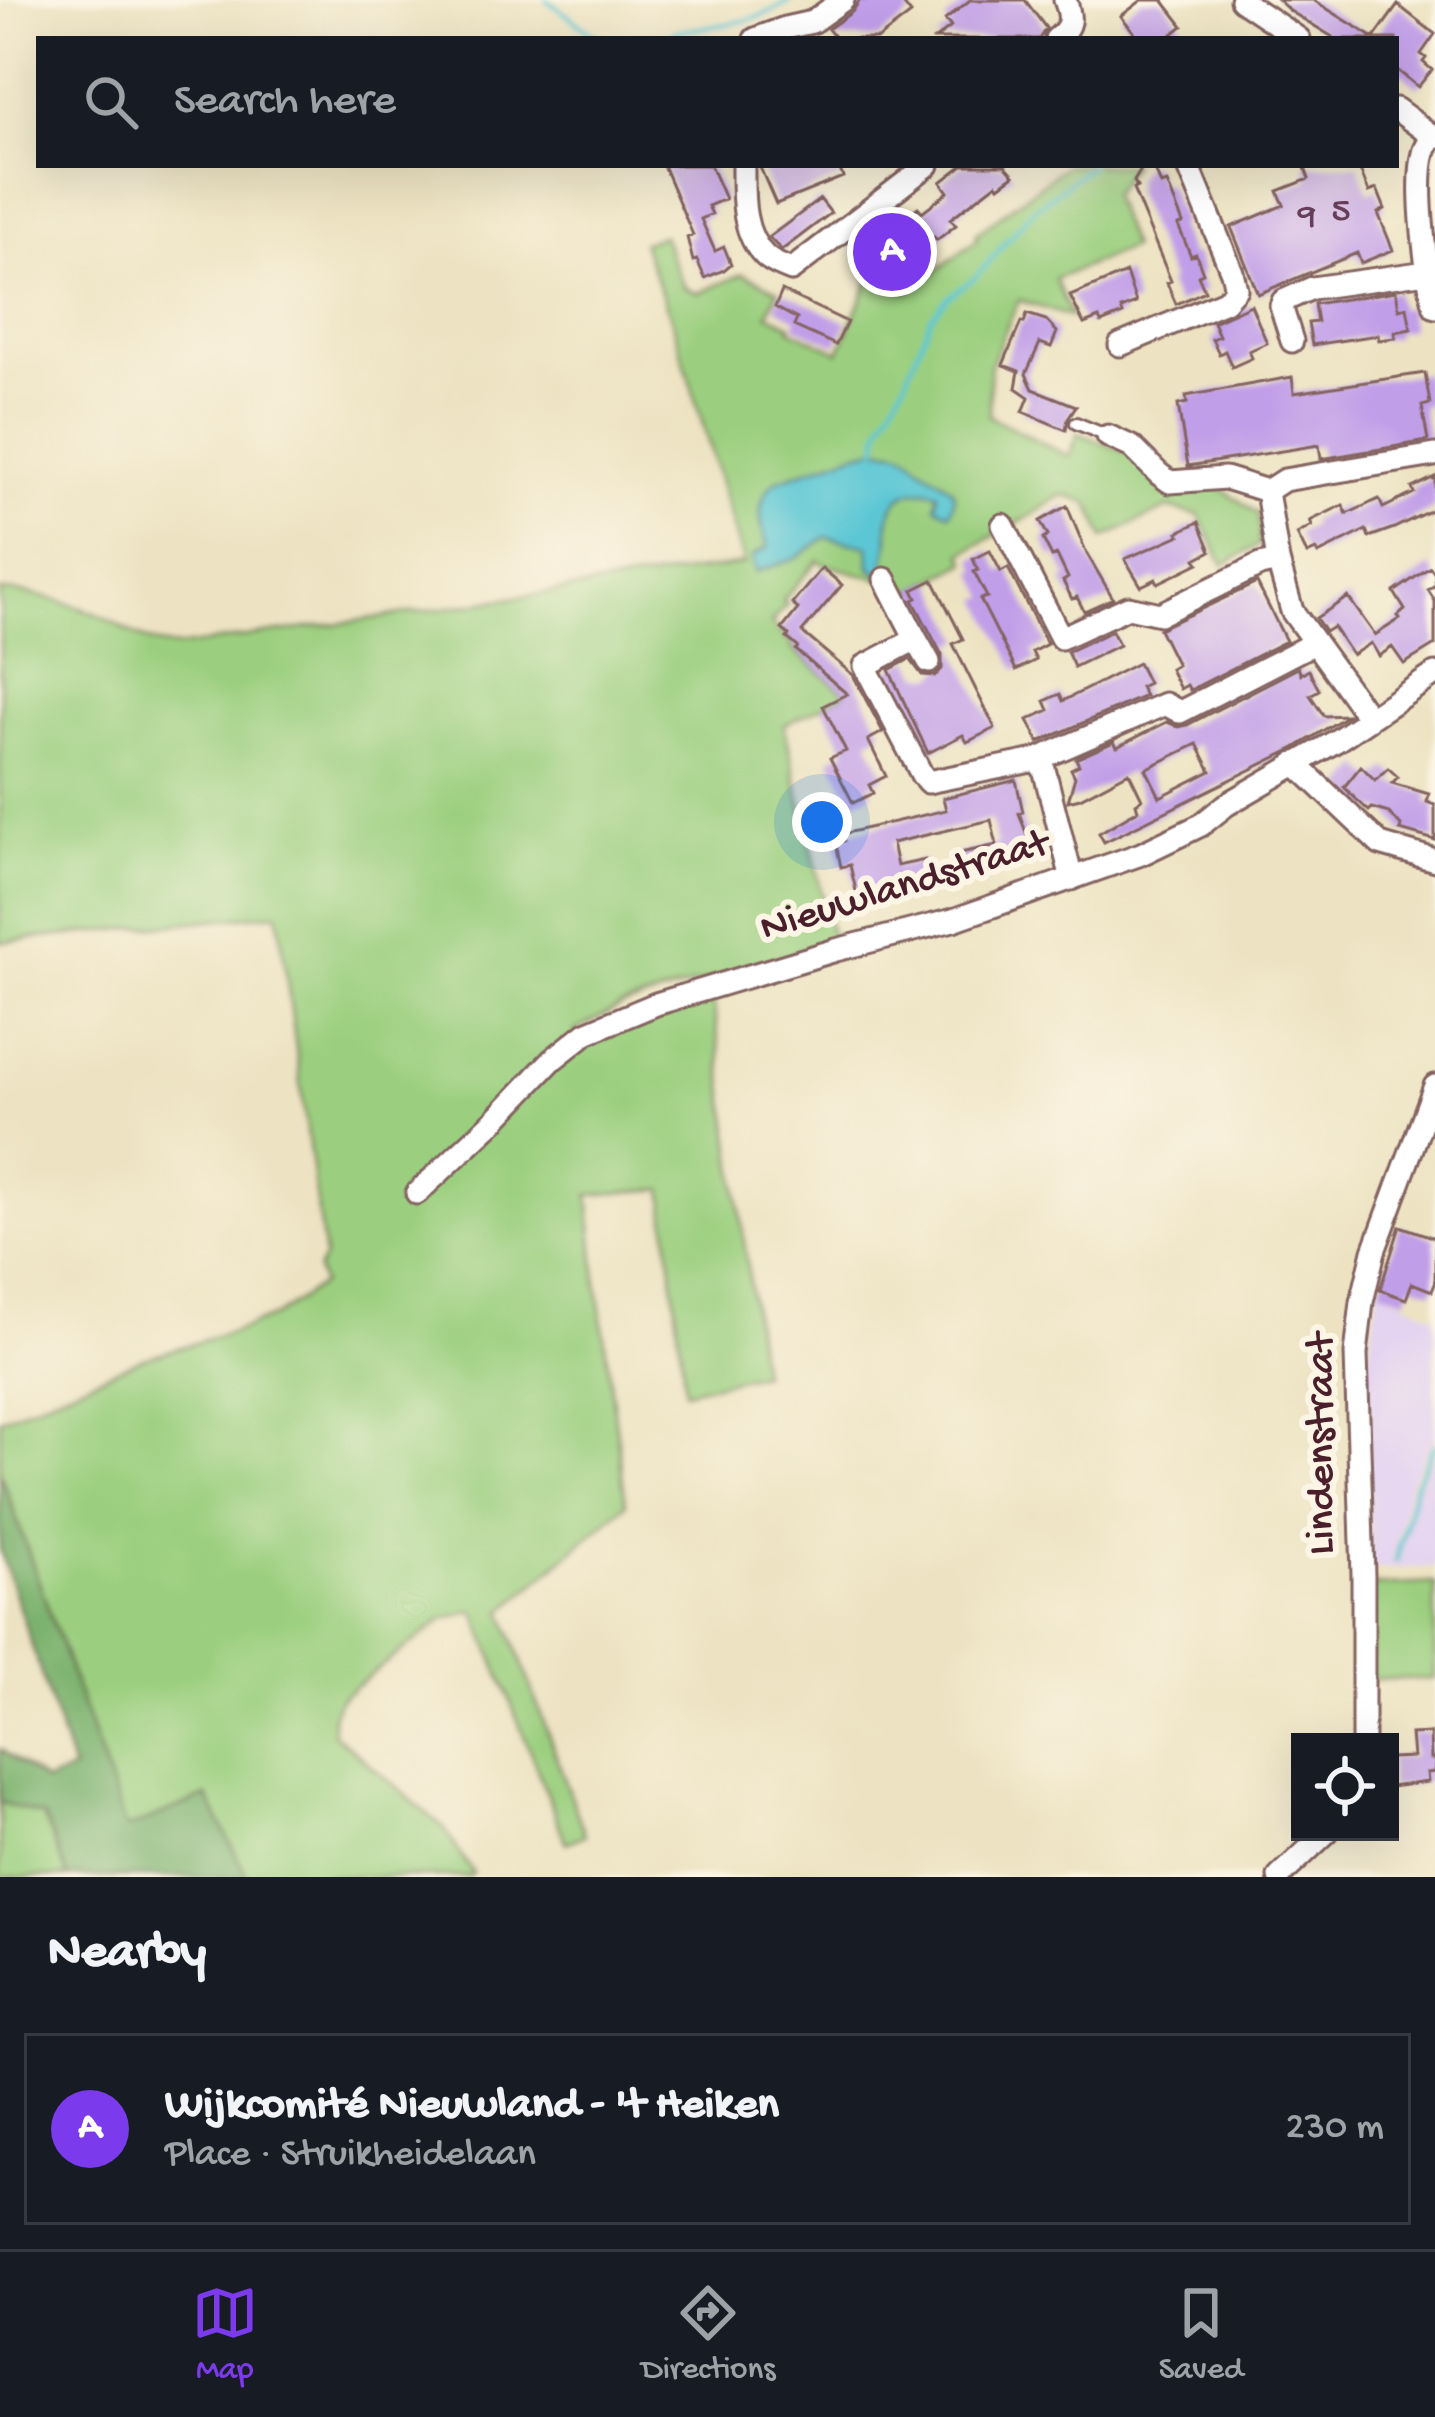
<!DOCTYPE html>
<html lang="en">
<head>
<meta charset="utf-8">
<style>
  :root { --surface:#171b24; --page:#242831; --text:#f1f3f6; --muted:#9ea1a6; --line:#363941; --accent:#7c3aed }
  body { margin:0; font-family:"Gochi Hand",sans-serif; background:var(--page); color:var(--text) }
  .controls { position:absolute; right:36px; bottom:36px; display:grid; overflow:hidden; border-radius:0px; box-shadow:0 12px 48px #0002 }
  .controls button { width:108px; height:108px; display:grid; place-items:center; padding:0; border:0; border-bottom:3px solid var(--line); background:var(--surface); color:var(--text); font:60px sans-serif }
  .you { position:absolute; left:822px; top:822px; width:42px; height:42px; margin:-30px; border:9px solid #fff; border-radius:50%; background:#1a73e8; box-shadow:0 0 0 18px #1a73e833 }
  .badge { display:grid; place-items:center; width:78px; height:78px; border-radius:50%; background:var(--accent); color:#fff; font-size:39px; font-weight:700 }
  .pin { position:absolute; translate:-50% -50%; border:6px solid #fff; box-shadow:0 3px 12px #0006 }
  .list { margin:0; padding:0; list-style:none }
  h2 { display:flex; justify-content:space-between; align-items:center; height:156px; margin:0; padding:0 48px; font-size:51px }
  h2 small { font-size:39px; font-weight:400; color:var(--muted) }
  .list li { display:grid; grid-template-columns:78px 1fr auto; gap:36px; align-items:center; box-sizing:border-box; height:192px; margin:0 24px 24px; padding:0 24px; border:3px solid var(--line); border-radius:0px }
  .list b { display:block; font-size:45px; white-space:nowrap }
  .list p { margin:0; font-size:39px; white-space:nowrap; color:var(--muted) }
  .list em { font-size:39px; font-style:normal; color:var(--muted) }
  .icon { flex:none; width:66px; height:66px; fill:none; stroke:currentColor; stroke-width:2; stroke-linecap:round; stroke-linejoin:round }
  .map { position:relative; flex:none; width:1435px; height:1877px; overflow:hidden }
  .search { position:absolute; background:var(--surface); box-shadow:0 12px 48px #0002; left:36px; right:36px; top:36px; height:132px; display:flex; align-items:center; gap:30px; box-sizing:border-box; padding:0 42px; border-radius:0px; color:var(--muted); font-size:45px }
  .sheet { height:372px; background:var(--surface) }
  nav { display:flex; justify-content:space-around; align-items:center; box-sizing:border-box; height:168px; border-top:3px solid var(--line); background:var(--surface); font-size:33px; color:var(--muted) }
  nav a { display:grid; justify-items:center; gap:6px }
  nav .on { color:var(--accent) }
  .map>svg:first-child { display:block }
  .built { fill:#e4d3f1 }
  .green { fill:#9bcf7f; stroke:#727755; stroke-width:3 }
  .forest { fill:#7cb26e; stroke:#63684c; stroke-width:3 }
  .water { fill:#5bc7d4; stroke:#527380; stroke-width:3 }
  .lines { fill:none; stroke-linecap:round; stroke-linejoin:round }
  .stream { stroke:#5bc7d4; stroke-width:4.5 }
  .building { fill:#c19ee8; fill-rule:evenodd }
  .service-casing { stroke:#836460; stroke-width:16 }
  .minor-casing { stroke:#836460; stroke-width:27 }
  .service { stroke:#fff; stroke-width:10 }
  .minor { stroke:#fff; stroke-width:21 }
  .labels { text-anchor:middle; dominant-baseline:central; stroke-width:12; stroke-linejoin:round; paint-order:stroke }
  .number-label { font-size:36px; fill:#683f5a }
  .street-label { font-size:42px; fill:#4a1f2b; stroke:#fcf5e5 }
</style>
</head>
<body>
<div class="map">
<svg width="1435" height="1877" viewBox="0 0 1435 1877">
  <rect width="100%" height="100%" fill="#fcf5e5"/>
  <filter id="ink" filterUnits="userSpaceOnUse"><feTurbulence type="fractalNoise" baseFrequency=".00833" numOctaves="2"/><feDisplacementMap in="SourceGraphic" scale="24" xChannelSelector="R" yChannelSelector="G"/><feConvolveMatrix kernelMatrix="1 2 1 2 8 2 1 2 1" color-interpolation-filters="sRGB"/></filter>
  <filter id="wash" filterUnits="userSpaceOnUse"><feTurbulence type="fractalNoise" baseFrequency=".004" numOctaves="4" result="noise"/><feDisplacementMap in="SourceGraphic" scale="48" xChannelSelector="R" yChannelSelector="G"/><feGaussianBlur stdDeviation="2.7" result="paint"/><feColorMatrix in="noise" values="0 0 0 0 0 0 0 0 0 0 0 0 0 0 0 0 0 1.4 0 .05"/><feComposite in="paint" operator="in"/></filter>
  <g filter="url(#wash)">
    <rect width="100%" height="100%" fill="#ede3c2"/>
    <path class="built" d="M1379,1289l56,27v122l-23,40 -20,83 7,1 8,-44 9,-30 19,-37v116l-65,2 -4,-189z"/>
    <path class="green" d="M1066,165h66l-21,30 20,53 -76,31 16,38 -52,-17 -29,65 -1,51 81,41 8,-24 53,21 31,30 59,4 37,26 1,31 -35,20 -25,-50 -31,-7 -64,30 -15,-35 -27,-8 -30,20 -69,38 4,9 -66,34 -10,-14 -68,-18 -5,-4 -35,40 4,5 -16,18 22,23 -1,3 55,45 -63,31 49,218 -210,63 -48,25 6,17 44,-19 88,-29 48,373 -76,18 -22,-202 -74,6 8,85 29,224 -123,107 82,224 -19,8 -91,-232 -31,8 -104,79 -8,18 1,17 111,95 29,46 -5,3h-221l-41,-81 -80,34 -126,-358v-53l141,-60 98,-29 38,-15 45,-31 -5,-14 7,-13 -46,-344 -278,29v-351c33,1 70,12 101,25 30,14 42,29 77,31l566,-83 -72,-244 -30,-77 20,-8 22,52 14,6 45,-19 35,16 -10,24 23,11 -1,4 49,23 32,-75 37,15 69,-52 -1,-6z
      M1435,1583v96h-64v-93z
      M0,1802l43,14 25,61h-68z"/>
    <path class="forest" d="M0,1472l126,357 81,-33 40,81h-179l-24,-60 -44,-15v-53l45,33 28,-12 -73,-220z"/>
    <path class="water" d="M877,449c36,0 29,8 54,25 17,12 30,13 19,39l-14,-7 2,-13c-21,-7 -42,-1 -48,23 -3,9 0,21 -2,31 -1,6 -3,13 -4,19l4,3 -8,6 -10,-8 -1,-21 -43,-9 -29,21 -42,14 -3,-15 16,-10c-9,-25 -13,-47 8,-66l82,-29z"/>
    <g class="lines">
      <path class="stream" d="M547,0l53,39
        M665,39l9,-7c39,-7 84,-7 116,-32
        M877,449l3,-20 27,-52 24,-60 16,-19 30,-22 56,-66 58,-45
        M1396,1561l20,-80 19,-36"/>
    </g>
    <g id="blocks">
      <path class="building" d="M860,0h40l11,14 -33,25h-42l-8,-10 24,-17z
        M970,0h55l21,28 -7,11h-104l16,-12 -6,-7z
        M1142,0h21l20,26 -17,13h-27l-18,-23z
        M1278,0h35l61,38 24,-33 37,29 -14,20 5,4 -3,4 9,8 -14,17 -22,-18v-30h-60l-46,-28z
        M663,165h47l15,34 -17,7 4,8 -11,5 14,32 9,-4 7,17 -7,6 -19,8 -8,-18 -4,1 -6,-24 6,-2z
        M759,165h79l5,12 -67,27z
        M963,165h42l9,10 -15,11 -2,-3 -47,36 6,6 -19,15 -3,-3 -45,38 -17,-26 13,-10 -3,-4 15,-12 21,-16 4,5 26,-20 -7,-10z
        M1144,165h9l8,20 6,-2 16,40 -5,2 13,31 5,-2 7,19 -5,2 7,16 -29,13 -9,-21 4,-2 -38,-92 4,-2 -3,-6z
        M1304,165h54l11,27 8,-3 8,20 -7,4 15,37 -32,13 -4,-10 -99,41 -27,-67 53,-22 -6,-14 31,-12z
        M820,199l11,14 -49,37 -6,-5 -7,-8z
        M1126,273l10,30 -15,6 2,5 -22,9 -2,-5 -15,6 -14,-28z
        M782,291l65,31 -11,23 -42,-19 3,-7 -22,-12z
        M1396,291l3,18 8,-2 4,22 -16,3 1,6 -17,2 -1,-5 -66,10 -4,-22 9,-1 -3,-18z
        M1251,305l16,38 -18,8 3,7 -20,9 -7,-16 -6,3 -7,-15 7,-3 -6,-14z
        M1027,314l19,6 11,12 -6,15 -11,-4 -14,31 7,15 43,17 -8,12 -2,12 -43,-18 6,-15 -13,-9 3,-17 -16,-6 18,-43 3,1z
        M1425,373l5,31 -8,2 6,35 -107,18 -2,-14 -131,21 -10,-61 9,-2 -1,-7 106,-19 2,16z
        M1435,477v31l-41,20 -25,9 -3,-7 -48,24 -2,-4 -9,4 -10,-20 15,-8 -2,-5 33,-16 4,9 32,-15 4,9 31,-15 -2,-5z
        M1067,506l20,48 26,44 -29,13 -7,-14 -5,2 -9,-18 5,-3 -11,-23 -5,2 -9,-18 5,-3 -8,-15z
        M1199,522l12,29 -15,8 3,4 -41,20 -2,-4 -15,7 -16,-27 55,-24 -2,-3z
        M990,551l11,21 7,-4 39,76 -15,8 4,8 -20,10 -36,-71 7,-2 -13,-25 4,-2 -5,-11z
        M1430,567l5,7v11l-7,5 7,11v44l-31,19 -12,-17 -13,9 -8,-13 -19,12 -19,-28 -8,5 -9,-14 32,-21 27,38 25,-16 -2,-3 7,-6 -11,-18z
        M822,568l20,17 -40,47 51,43 30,57 -15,8 18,36 -17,9 4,8 -20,10 -23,-45 16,-7 -23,-45 24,-12 -51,-44 2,-3 -11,-9 2,-3 -7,-6 16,-20 -6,-5z
        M933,580l30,59 -10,5 42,84 -28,14 -4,-7 -35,18 -39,-83 21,-11 12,16 13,1 7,-7v-14l-29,-55 4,-2 -4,-8z
        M1257,583l29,58 -96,49 -3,-5 -7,4 -10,-20 7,-4 -18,-36z
        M1112,631l7,14 -45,22 -7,-15z
        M1138,663l10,20 -8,4 5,9 -106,46 -11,-22 21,-10 -4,-9 15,-7 3,7z
        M1298,668l3,6 8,-4 10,20 -9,5 14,21 24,-1 -53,33 -191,94 -5,-9 39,-23 -2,-7 6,-4 -13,-27 -49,26 -12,3 7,-24 -4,-8 8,-4 -3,-6 38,-17 3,5 50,-25 12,5 8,-2zM1197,744l14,27 -51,26 -14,-28z
        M1361,766l14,14 13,-12 10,9 -6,6 37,11 -2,8 8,3v35l-35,-10 1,-4 -12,-13 -17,-5 -3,3 -13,-12 -12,-12z
        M1016,780l7,32 -4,1 14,39 -73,18 -4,-16 41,-9 -6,-25 -99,23 5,23 28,-6 6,26 -72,18 -9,-39 -9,2 -5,-24 8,-2 -2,-7 104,-24 -3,-12z
        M1400,1226l35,12v46l-3,7 -20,-8 -6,16 -26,-9z
        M1430,1733l1,26h4v13l-8,1 1,9 -38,5v-29l23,-1 -2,-23z"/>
    </g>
  </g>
  <g filter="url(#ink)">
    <use href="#blocks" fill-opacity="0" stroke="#836460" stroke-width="3"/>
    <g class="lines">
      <g class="service-casing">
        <path id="service" d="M1076,423l32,13"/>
      </g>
      <g class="minor-casing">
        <path id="minor" d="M1241,0l58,39
          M755,39l30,-11 27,-6 31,-22
          M1056,39c16,-12 16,-21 9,-39
          M1396,109l39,29
          M1433,137c-2,2 -9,13 -9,16 -9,32 2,121 11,154
          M743,165c0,30 -2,68 22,91 7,7 17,10 26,14l137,-105
          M1292,341l-11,-35 2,-5 29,-13 115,-16
          M1120,345l105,-44 11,-12 -4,-17 -44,-107
          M1108,436l24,11 27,27 11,8 55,-4 42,13 17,-11 151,-25
          M1267,491l11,70 14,50 77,107
          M1003,525l58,113 67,-31 32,7 100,-49 18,-4
          M885,579l31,60 -51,27 57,109 6,7 108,-22 8,9 28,110
          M916,639l13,23
          M1036,760l129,-56 15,8 134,-69
          M1295,763l85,81 55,16
          M417,1193l77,-72 58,-61 34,-27 70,-29 180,-54 117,-30 188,-66 60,-29 25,-20 110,-64 99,-67
          M1363,1742v-167l-7,-221 6,-52 12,-51 61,-165
          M1279,1877l48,-45"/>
      </g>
      <use href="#service" class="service"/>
      <use href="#minor" class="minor"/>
    </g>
  </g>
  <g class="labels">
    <g class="number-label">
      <text x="1341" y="212">5</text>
      <text x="1307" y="217">9</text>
    </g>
    <g class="street-label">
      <text transform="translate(905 888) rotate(-17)">Nieuwlandstraat</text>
      <text transform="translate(1323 1444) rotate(-90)">Lindenstraat</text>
    </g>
  </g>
</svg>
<div class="controls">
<button><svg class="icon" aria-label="locate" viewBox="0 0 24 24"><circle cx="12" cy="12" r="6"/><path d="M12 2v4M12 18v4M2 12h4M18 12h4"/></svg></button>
</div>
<div class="you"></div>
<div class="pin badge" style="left:892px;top:252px">A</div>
<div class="search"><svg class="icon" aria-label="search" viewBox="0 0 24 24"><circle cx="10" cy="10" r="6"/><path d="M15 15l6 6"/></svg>Search here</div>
</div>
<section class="sheet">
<h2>Nearby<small></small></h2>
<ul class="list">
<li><span class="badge">A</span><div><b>Wijkcomité Nieuwland - 't Heiken</b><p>Place · Struikheidelaan</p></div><em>230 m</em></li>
</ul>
</section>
<nav>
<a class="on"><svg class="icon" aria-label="map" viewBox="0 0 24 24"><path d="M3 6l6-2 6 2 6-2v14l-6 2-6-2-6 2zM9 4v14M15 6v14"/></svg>Map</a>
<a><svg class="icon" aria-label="directions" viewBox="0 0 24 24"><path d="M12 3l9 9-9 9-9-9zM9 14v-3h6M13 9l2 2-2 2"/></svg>Directions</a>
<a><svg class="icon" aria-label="saved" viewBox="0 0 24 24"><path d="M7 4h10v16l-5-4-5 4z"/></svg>Saved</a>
</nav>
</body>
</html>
